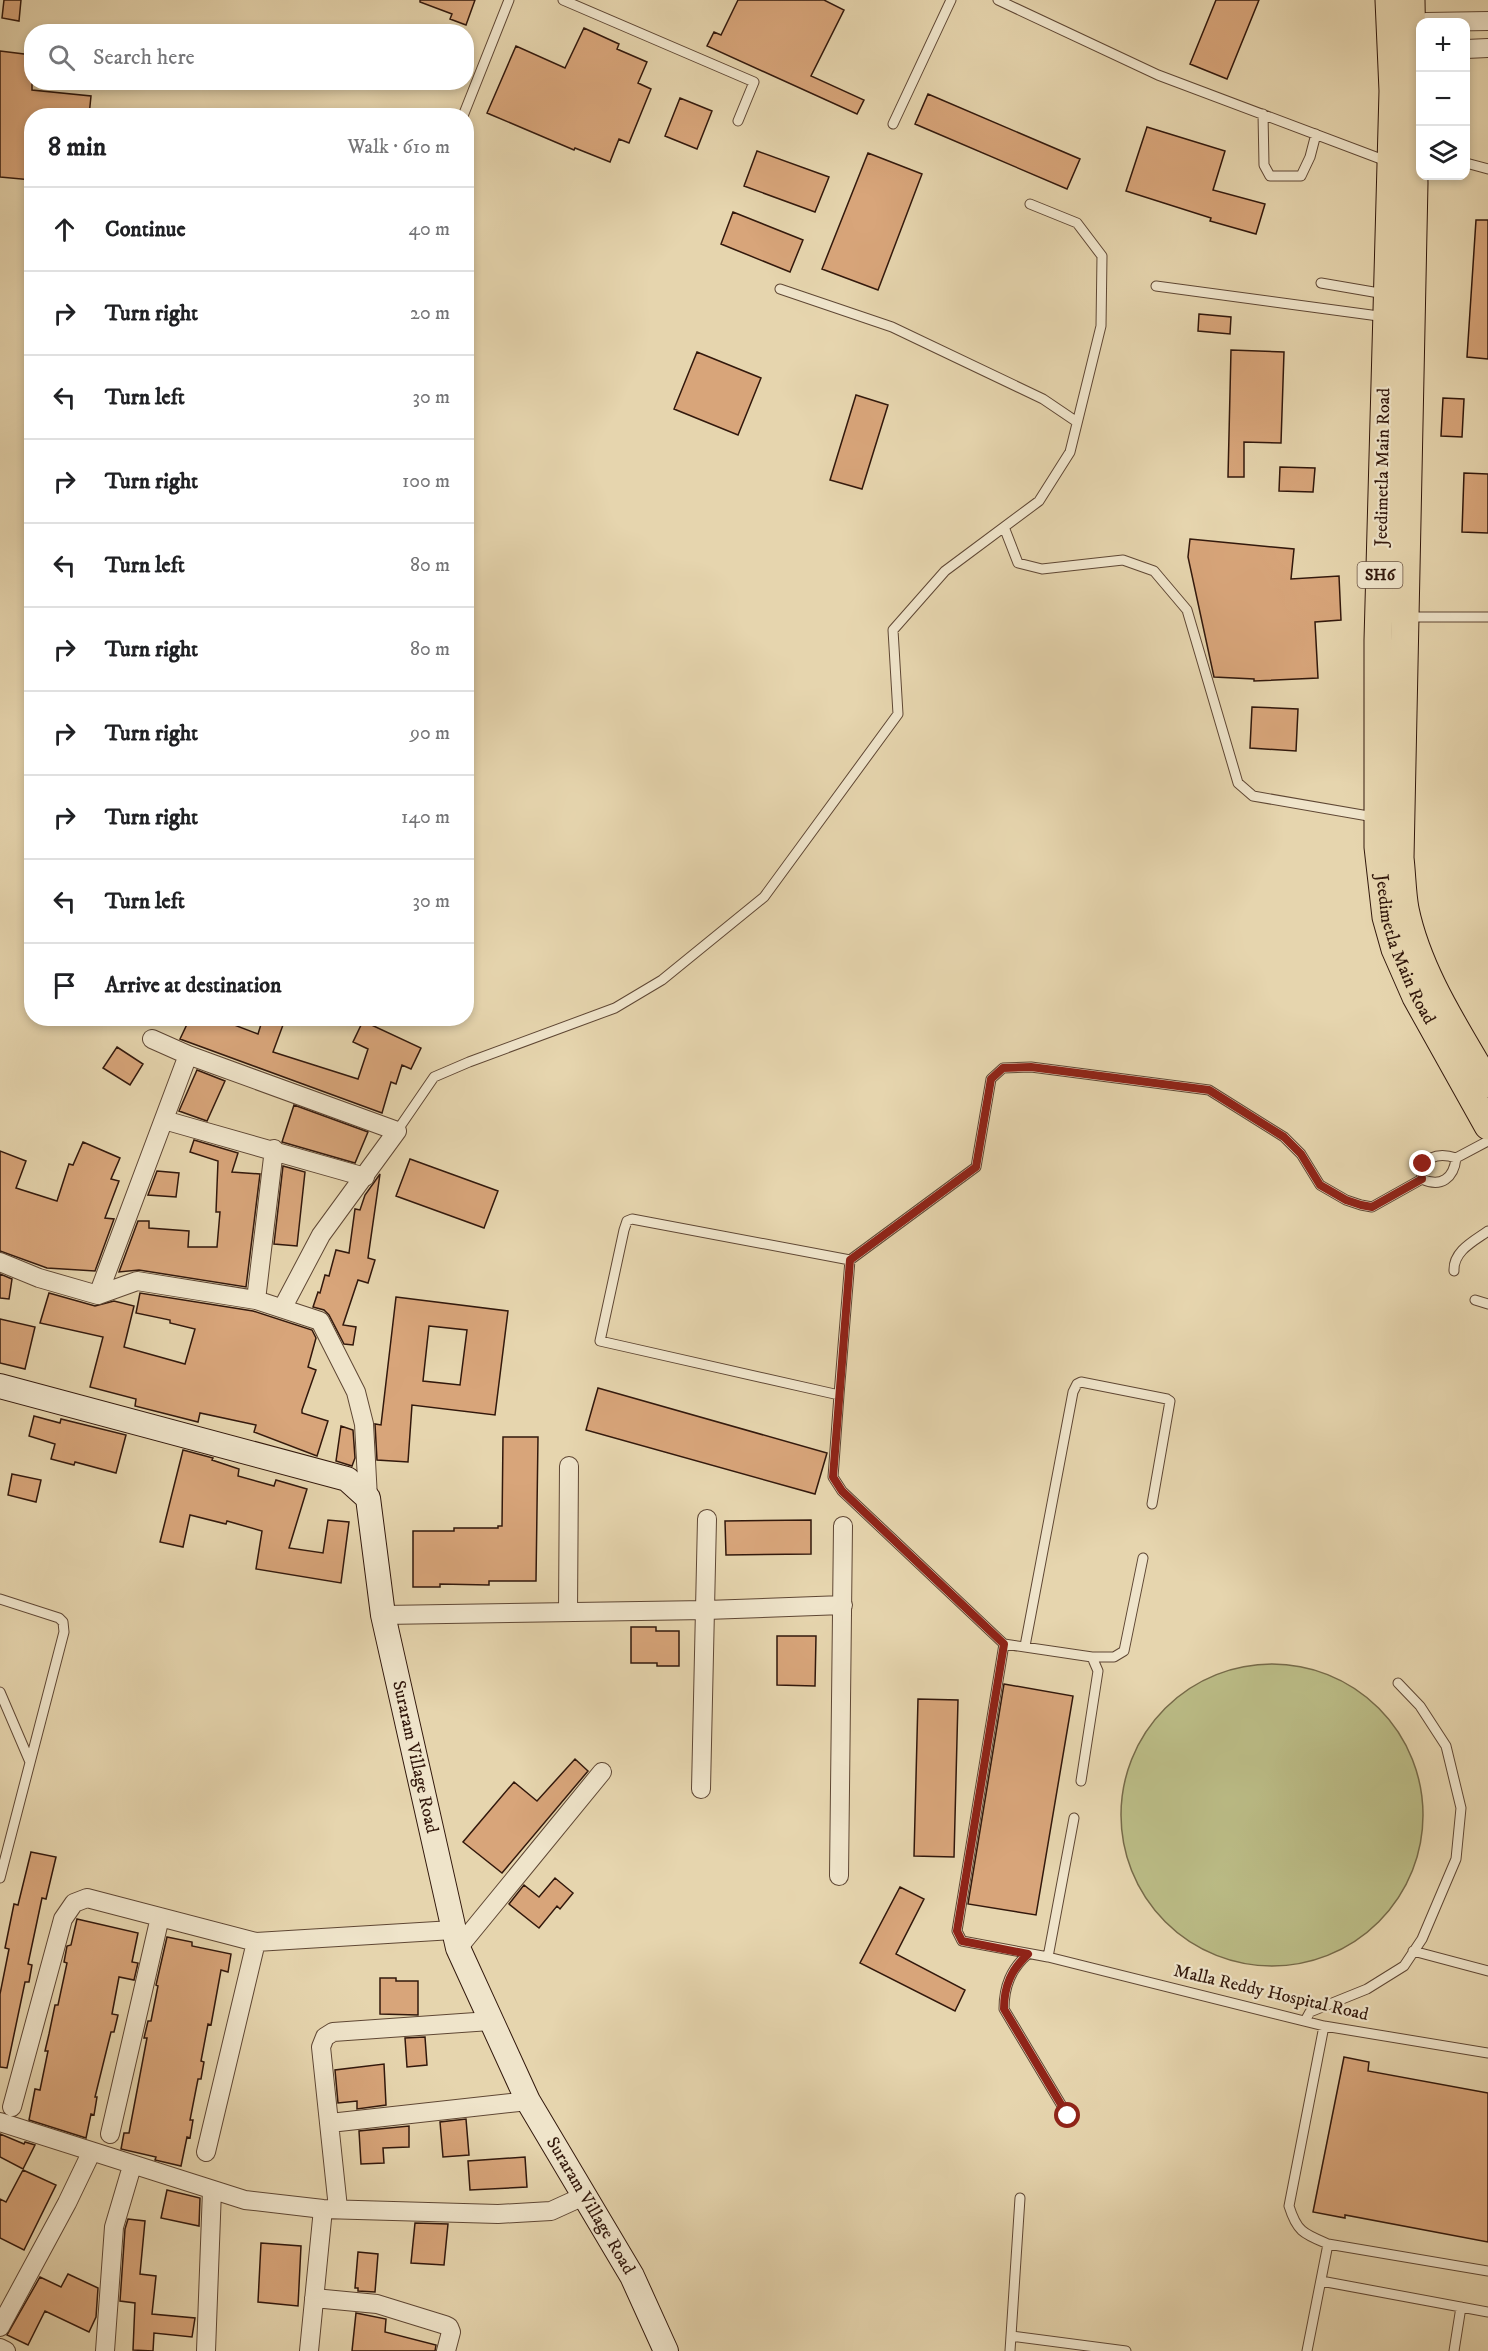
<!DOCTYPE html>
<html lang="en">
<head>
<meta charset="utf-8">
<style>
  :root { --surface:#fff; --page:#f2f2f2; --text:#202124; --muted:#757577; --line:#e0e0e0 }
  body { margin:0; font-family:"IM FELL DW Pica",serif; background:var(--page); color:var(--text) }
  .controls { position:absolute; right:18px; top:18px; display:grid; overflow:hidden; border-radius:12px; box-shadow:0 3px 9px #0003 }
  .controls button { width:54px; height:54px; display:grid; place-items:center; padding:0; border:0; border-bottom:2px solid var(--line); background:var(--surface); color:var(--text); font:30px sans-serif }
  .stop { position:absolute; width:18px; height:18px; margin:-14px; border:4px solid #8f2418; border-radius:50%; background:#fff }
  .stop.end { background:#8f2418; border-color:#fff; box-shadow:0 2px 6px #0008 }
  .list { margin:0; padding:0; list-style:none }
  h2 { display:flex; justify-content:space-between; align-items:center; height:78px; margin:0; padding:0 24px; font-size:26px }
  h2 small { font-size:20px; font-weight:400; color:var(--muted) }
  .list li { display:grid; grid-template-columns:39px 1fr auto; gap:18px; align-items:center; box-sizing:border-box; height:84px; padding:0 24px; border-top:2px solid var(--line) }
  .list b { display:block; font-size:22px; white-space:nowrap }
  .list em { font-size:20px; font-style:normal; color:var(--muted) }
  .icon { flex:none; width:33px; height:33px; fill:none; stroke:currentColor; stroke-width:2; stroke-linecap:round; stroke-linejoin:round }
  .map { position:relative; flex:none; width:1488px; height:2351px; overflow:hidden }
  .search { position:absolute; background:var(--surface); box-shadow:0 3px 9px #0003; left:24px; top:24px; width:450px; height:66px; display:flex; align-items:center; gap:15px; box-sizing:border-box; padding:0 21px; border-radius:24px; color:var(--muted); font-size:22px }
  .panel { position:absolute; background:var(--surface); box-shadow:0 3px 9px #0003; left:24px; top:108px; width:450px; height:918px; border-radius:24px }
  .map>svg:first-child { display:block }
  .green { fill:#bbbc86; stroke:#766a49; stroke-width:1.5 }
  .building { fill:#d8a57a; stroke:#32180c; stroke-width:1.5; fill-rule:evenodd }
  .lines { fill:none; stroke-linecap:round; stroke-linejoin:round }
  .service-casing { stroke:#5f4734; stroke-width:11 }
  .minor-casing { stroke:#5f4734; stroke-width:20 }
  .secondary-casing { stroke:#32180c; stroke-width:26 }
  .primary-casing { stroke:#32180c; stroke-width:29 }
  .service { stroke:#efe4ca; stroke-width:9 }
  .minor { stroke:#efe4ca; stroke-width:18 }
  .secondary { stroke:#efe4ca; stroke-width:24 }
  .primary { stroke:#e6d5ae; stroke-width:27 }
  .route { stroke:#8f2418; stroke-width:8 }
  .labels { text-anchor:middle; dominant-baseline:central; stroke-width:4.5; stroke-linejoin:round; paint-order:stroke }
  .shield { fill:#efe4ca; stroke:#6b5545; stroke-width:1.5 }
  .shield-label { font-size:16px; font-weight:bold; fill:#32180c }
  .street-label { font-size:18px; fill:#32180c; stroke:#efe4ca }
</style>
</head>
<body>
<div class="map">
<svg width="1488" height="2351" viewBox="0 0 1488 2351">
  <rect width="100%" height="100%" fill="#e6d5ae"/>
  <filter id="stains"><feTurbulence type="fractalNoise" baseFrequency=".00333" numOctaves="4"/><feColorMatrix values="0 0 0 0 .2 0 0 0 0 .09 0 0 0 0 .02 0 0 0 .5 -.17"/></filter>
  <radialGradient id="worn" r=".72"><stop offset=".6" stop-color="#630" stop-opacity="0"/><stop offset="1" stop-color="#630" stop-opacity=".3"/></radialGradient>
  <path class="green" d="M1121 1815a151 151 0 1 1 302 0a151 151 0 1 1-302 0Z"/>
  <path class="building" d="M4,0h17l-2,21 -17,-3z
    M420,0h55l-9,25 -16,-6 2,-5 -32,-12z
    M738,0h86l20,10 -33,66 53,24 -7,14 -150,-68 7,-14 7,3z
    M1216,0h43l-32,79 -37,-15z
    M584,28l35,16 -2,5 30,13 -9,21 13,6 -22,54 -10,-4 -9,23 -35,-14 -1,2 -87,-37 29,-67 49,22z
    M0,51l32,4v35l59,6 -2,20h-57v64l-32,-3z
    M928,94l152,65 -13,30 -152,-65z
    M680,98l32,13 -15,38 -32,-13z
    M1147,127l78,24 -12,39 52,14 -9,30 -46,-13 1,-3 -85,-27z
    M757,151l72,26 -14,35 -71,-26z
    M868,153l54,21 -44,116 -56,-21z
    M733,212l70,28 -13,32 -69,-28z
    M1476,220h12v139l-21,-2z
    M1199,314l32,3 -1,17 -32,-3z
    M1231,350l53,2 -3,91 -37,-1v35h-16z
    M697,352l64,26 -23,57 -64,-26z
    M856,395l32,10 -26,84 -32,-9z
    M1443,398l21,1 -2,38 -21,-1z
    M1280,467l35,1 -2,24 -34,-1z
    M1464,473l24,1v59l-26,-1z
    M1190,539l104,10 -3,30 48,-3 2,44 -26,2 3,56 -64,3v-2l-40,-2 -26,-120z
    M1252,707l46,2 -2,42 -46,-3z
    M190,1018h26l42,16 5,-16h4l16,7 -10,27 85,27 10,-30 -15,-7 10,-21 58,27 -10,21 -9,-4 -6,19 -5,-2 -9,31 -202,-74z
    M117,1047l26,17 -13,21 -27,-17z
    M197,1070l28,11 -18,40 -28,-10z
    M294,1105l74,27 -13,31 -73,-21z
    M194,1140l44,13 -6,19 28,2 -14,113 -107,-17 -20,2 19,-51h11v7l40,3 -1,16h29l3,-35h-4l2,-51 -28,-9z
    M83,1142l37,16 -9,21 8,2 -14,37 9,1 -19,52 -48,-3 -47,-17v-100l26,10 -10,27 41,13 12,-37 4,1z
    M410,1159l88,32 -14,37 -88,-32z
    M283,1166l22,6 -8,74 -23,-2z
    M157,1171l22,2 -3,24 -28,-2z
    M380,1174l-12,84 7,2 -7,23 -10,-3 -15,45 13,2 -3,18 -9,-1 -15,-29 -5,-5 -11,-3 5,-15 2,1 5,-18 4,1 7,-26 13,3 6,-44 5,1 5,-15z
    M0,1274l12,5 -3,20 -9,-1z
    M49,1293l46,13 19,-5 20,5 -10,41 61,17 10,-35 -25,-6v-3l-34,-7 4,-20 113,18 59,19 4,8 -8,29 8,3 -14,40v3l26,8 -11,35 -63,-24 2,-7 -56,-12 -2,9 -63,-16 1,-7 -46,-12 13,-50 -63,-14z
    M396,1297l112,14 -13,104 -83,-10 -4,57 -31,-2 -2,-36 6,1zM429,1326l38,4 -7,55 -37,-4z
    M0,1319l35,8 -10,42 -25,-6z
    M598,1388l229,65 -12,41 -229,-64z
    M34,1416l26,7 1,-4 65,16 -10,38 -41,-11 -1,3 -23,-6 4,-15 -26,-8z
    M341,1426l12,4 2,28 -3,8 -16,-5z
    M503,1437h35l-2,144h-47v4l-49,-1v3h-27v-56h41v-3h44v-2h4z
    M183,1450l30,8 -1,2 27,9 -1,7 36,10 2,-6 31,9 -18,59 34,5 5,-33 21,2 -8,61 -85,-14 6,-38 -35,-10 -1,3 -36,-9 -7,32 -23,-5z
    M12,1474l29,6 -5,22 -28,-7z
    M811,1520v34l-85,1 -1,-34z
    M631,1627h25v4h23v35h-22v-3h-26z
    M777,1636h39l-1,50 -38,-1z
    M1004,1684l69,12 -37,219 -68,-11z
    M918,1699l40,1 -4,157 -40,-1z
    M575,1759l13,12 -86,102 -39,-31 51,-60 23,19z
    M31,1852l25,5 -10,42 -4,-1 -14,66 4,1 -3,17h-4l-18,86 -7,-1v-73l9,-45 -4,-1 9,-44 4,1z
    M555,1878l18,15 -13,16 -3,-3 -18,22 -30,-24 15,-19 15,12z
    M900,1887l24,12 -28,55 69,36 -10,21 -95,-48z
    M77,1919l61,14 -6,29 6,1 -4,17 -15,-3 -7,37 6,1 -4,17h-3l-16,65h2l-3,18 -3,-1 -5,24 -57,-18 6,-31 5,1 8,-39h-3l4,-17 6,-29h3l9,-42 -3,-1 3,-16 4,-1z
    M167,1937l25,5v4l39,8 -3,18 -7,-2 -10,55 -3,-1 -7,37 3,1 -3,17h-3l-8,41h3l-3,18 -3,-1 -6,29 -26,-6 1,-3 -35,-8 3,-16h5l18,-95h-3l4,-17h3l7,-35 -2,-1z
    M380,1978h16v3h22v34l-38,-1z
    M425,2037l2,28 -20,2 -2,-29z
    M1344,2057l25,5 -1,9 120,22v149l-143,-27v3l-32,-6z
    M384,2064l2,41 -29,4v-8l-19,2 -3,-33z
    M466,2119l3,36 -26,2 -3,-35z
    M409,2126v21l-26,1 1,15 -23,1 -2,-33z
    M0,2134l24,10 1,-2 10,3 -12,24 -23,-12z
    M525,2157l2,30 -57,3 -2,-29z
    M23,2170l33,15 -32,65 -24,-12v-39l6,3z
    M167,2190l33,8 -1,28 -38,-8z
    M128,2219l17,2 -5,53 16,2 -4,38 43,4 -3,19 -38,-4 -1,18 -20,-1 2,-47 -15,-2 5,-72z
    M415,2223l33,1 -4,41 -33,-2z
    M261,2243l40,3 -3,60 -40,-4z
    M358,2252l20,2 -3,38 -17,-1v-3h-3z
    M68,2274l30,14 -2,29 -7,15 -44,-21 -17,34 -21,-10 33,-58 21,10z
    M356,2313l30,6 -1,13 51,13 -1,6h-83z"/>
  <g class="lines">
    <g class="service-casing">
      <path id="service" d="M563,0l191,82 -16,39
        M998,0l160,75 231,87
        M1263,114l1,51 6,11h31l9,-19 6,-23
        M463,116l46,-116
        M893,124l58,-124
        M1466,163l22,6
        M1321,283l64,11
        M1156,286l230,31
        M780,289l112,38 151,72 34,23
        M1004,527l14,36 24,6 81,-9 31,11 33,39 51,173 15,13 121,21
        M1407,617h81
        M397,1131l37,-54 35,-15 146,-54 47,-28 102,-83 134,-183 -5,-84 52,-59 94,-70 31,-49 31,-126 1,-70 -25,-33 -47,-19
        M1422,1179c-3,-22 16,-27 34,-21l32,-17
        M1422,1179c19,9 32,-1 34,-21
        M850,1260l-218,-41 -5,2 -3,9 -24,111 239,54 -6,82 9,14 162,153 88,13 6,14 -17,110
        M1454,1271c-1,-20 20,-30 34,-40
        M1475,1300l13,4
        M839,1395l11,-135 126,-93 15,-88 12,-11 28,-1 178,23 75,47 17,17 19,31 26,15 15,5 11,2 50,-28
        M0,1599l59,19 4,4 1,10 -64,246
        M1004,1644l-47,287 5,10 86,16 26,-139
        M1025,1646l48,-254 4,-8 4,-2 86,17 3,2 -18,103
        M1092,1657h22l10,-6 19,-93
        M0,1692l30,70
        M1413,1951l75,20
        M1028,1954c-17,15 -24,32 -24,55l64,107
        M1048,1957l276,69 164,27
        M1305,2021l5,-9 57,-23 37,-23 18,-27 34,-80 5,-51 -15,-62 -26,-40 -22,-23
        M1324,2026l-35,180c8,26 15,28 39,38l160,27
        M1321,2281l167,31
        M1011,2336l115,15
        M1010,2351l10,-153
        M1307,2351l21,-107
        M1454,2351l7,-44"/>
    </g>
    <g class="minor-casing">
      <path id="minor" d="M1426,22l62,-1
        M1466,49l22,-1
        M152,1039l36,16
        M164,1120l201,57
        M0,1262l39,16 59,17 39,-14 119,19 64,21 36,71 8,32 4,74
        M98,1295l90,-240 209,76 -76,104 -38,72
        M256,1300l18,-151
        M568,1612l1,-146
        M383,1615l323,-5 137,-5
        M701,1789l6,-270
        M839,1876l4,-350
        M458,1948l144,-176
        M12,2107l51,-188 11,-16 13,-5 169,44 197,-12
        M0,2122l245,78 78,9 175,5 53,-3 33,-15
        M330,2123l198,-22
        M110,2134l50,-217
        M206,2152l50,-210
        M338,2208l-17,-161 4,-10 8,-5 157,-11
        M314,2298l63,6 68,21 4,2 2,5 -5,19
        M0,2327l67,-124 24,-50
        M0,2348l6,3
        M105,2351l9,-124 18,-61
        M206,2351l6,-161
        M309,2351l14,-142"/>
    </g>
    <g class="secondary-casing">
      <g id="secondary">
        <path id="s1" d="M0,1386l347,93 21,19 15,117 75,333 70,153 104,175 34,75"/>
      </g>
    </g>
    <g class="primary-casing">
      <g id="primary">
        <path id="s2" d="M1389,0l4,91 -15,549v207l8,70 9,32 21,48 72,129"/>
        <path d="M1411,0l3,183 -14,675c2,17 2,34 5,51 13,63 51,120 83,175"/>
      </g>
    </g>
    <use href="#service" class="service"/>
    <use href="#minor" class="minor"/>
    <use href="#secondary" class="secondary"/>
    <use href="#primary" class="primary"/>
  </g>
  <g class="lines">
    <path class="route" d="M1068,2116l-64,-107c0,-23 7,-39 24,-55l-66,-13 -5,-10 47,-287 -162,-153 -9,-14 17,-217 126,-93 15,-88 12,-11 28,-1 178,23 75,47 17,17 19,31 26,15 15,5 11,2 50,-28 -1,-8 2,-7"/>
  </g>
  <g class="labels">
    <rect class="shield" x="1357.5" y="562" width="45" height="26" rx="4.5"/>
    <g class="shield-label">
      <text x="1380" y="575">SH6</text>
    </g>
    <g class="street-label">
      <text transform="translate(1383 467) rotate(-89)">Jeedimetla Main Road</text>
      <text stroke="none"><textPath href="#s2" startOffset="954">Jeedimetla Main Road</textPath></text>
      <text stroke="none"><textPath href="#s1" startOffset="651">Suraram Village Road</textPath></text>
      <text transform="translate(1271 1993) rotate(13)">Malla Reddy Hospital Road</text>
      <text stroke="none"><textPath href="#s1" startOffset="1137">Suraram Village Road</textPath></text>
    </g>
  </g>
  <rect width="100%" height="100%" filter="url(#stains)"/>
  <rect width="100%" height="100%" fill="url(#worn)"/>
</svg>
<div class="controls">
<button>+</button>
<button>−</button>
<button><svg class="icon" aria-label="layers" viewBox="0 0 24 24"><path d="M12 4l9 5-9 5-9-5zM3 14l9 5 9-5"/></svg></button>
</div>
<div class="stop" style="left:1068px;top:2116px"></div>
<div class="stop end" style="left:1423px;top:1164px"></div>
<div class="search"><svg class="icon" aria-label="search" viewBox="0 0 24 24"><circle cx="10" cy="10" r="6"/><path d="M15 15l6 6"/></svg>Search here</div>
<section class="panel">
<h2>8 min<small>Walk · 610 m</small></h2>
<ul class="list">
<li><svg class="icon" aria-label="ahead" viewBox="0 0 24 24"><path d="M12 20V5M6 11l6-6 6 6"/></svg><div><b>Continue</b></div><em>40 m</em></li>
<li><svg class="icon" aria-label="right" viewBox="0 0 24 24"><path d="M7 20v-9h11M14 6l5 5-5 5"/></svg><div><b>Turn right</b></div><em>20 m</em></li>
<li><svg class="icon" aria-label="left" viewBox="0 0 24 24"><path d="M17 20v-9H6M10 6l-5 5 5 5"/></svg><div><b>Turn left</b></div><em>30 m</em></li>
<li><svg class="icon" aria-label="right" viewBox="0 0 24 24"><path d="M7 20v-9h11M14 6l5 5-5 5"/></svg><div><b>Turn right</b></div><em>100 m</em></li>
<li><svg class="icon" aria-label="left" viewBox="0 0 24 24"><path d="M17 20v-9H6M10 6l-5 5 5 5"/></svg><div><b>Turn left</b></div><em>80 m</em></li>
<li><svg class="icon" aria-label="right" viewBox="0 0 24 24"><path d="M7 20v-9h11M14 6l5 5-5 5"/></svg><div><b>Turn right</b></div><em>80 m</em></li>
<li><svg class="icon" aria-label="right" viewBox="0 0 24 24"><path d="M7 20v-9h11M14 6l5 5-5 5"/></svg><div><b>Turn right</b></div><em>90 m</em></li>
<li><svg class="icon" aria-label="right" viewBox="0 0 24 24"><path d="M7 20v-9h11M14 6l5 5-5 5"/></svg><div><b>Turn right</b></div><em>140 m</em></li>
<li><svg class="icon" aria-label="left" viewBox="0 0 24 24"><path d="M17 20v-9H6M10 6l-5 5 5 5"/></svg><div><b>Turn left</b></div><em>30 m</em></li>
<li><svg class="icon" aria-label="arrive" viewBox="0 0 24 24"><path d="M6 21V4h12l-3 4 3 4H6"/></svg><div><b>Arrive at destination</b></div></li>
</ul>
</section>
</div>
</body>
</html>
